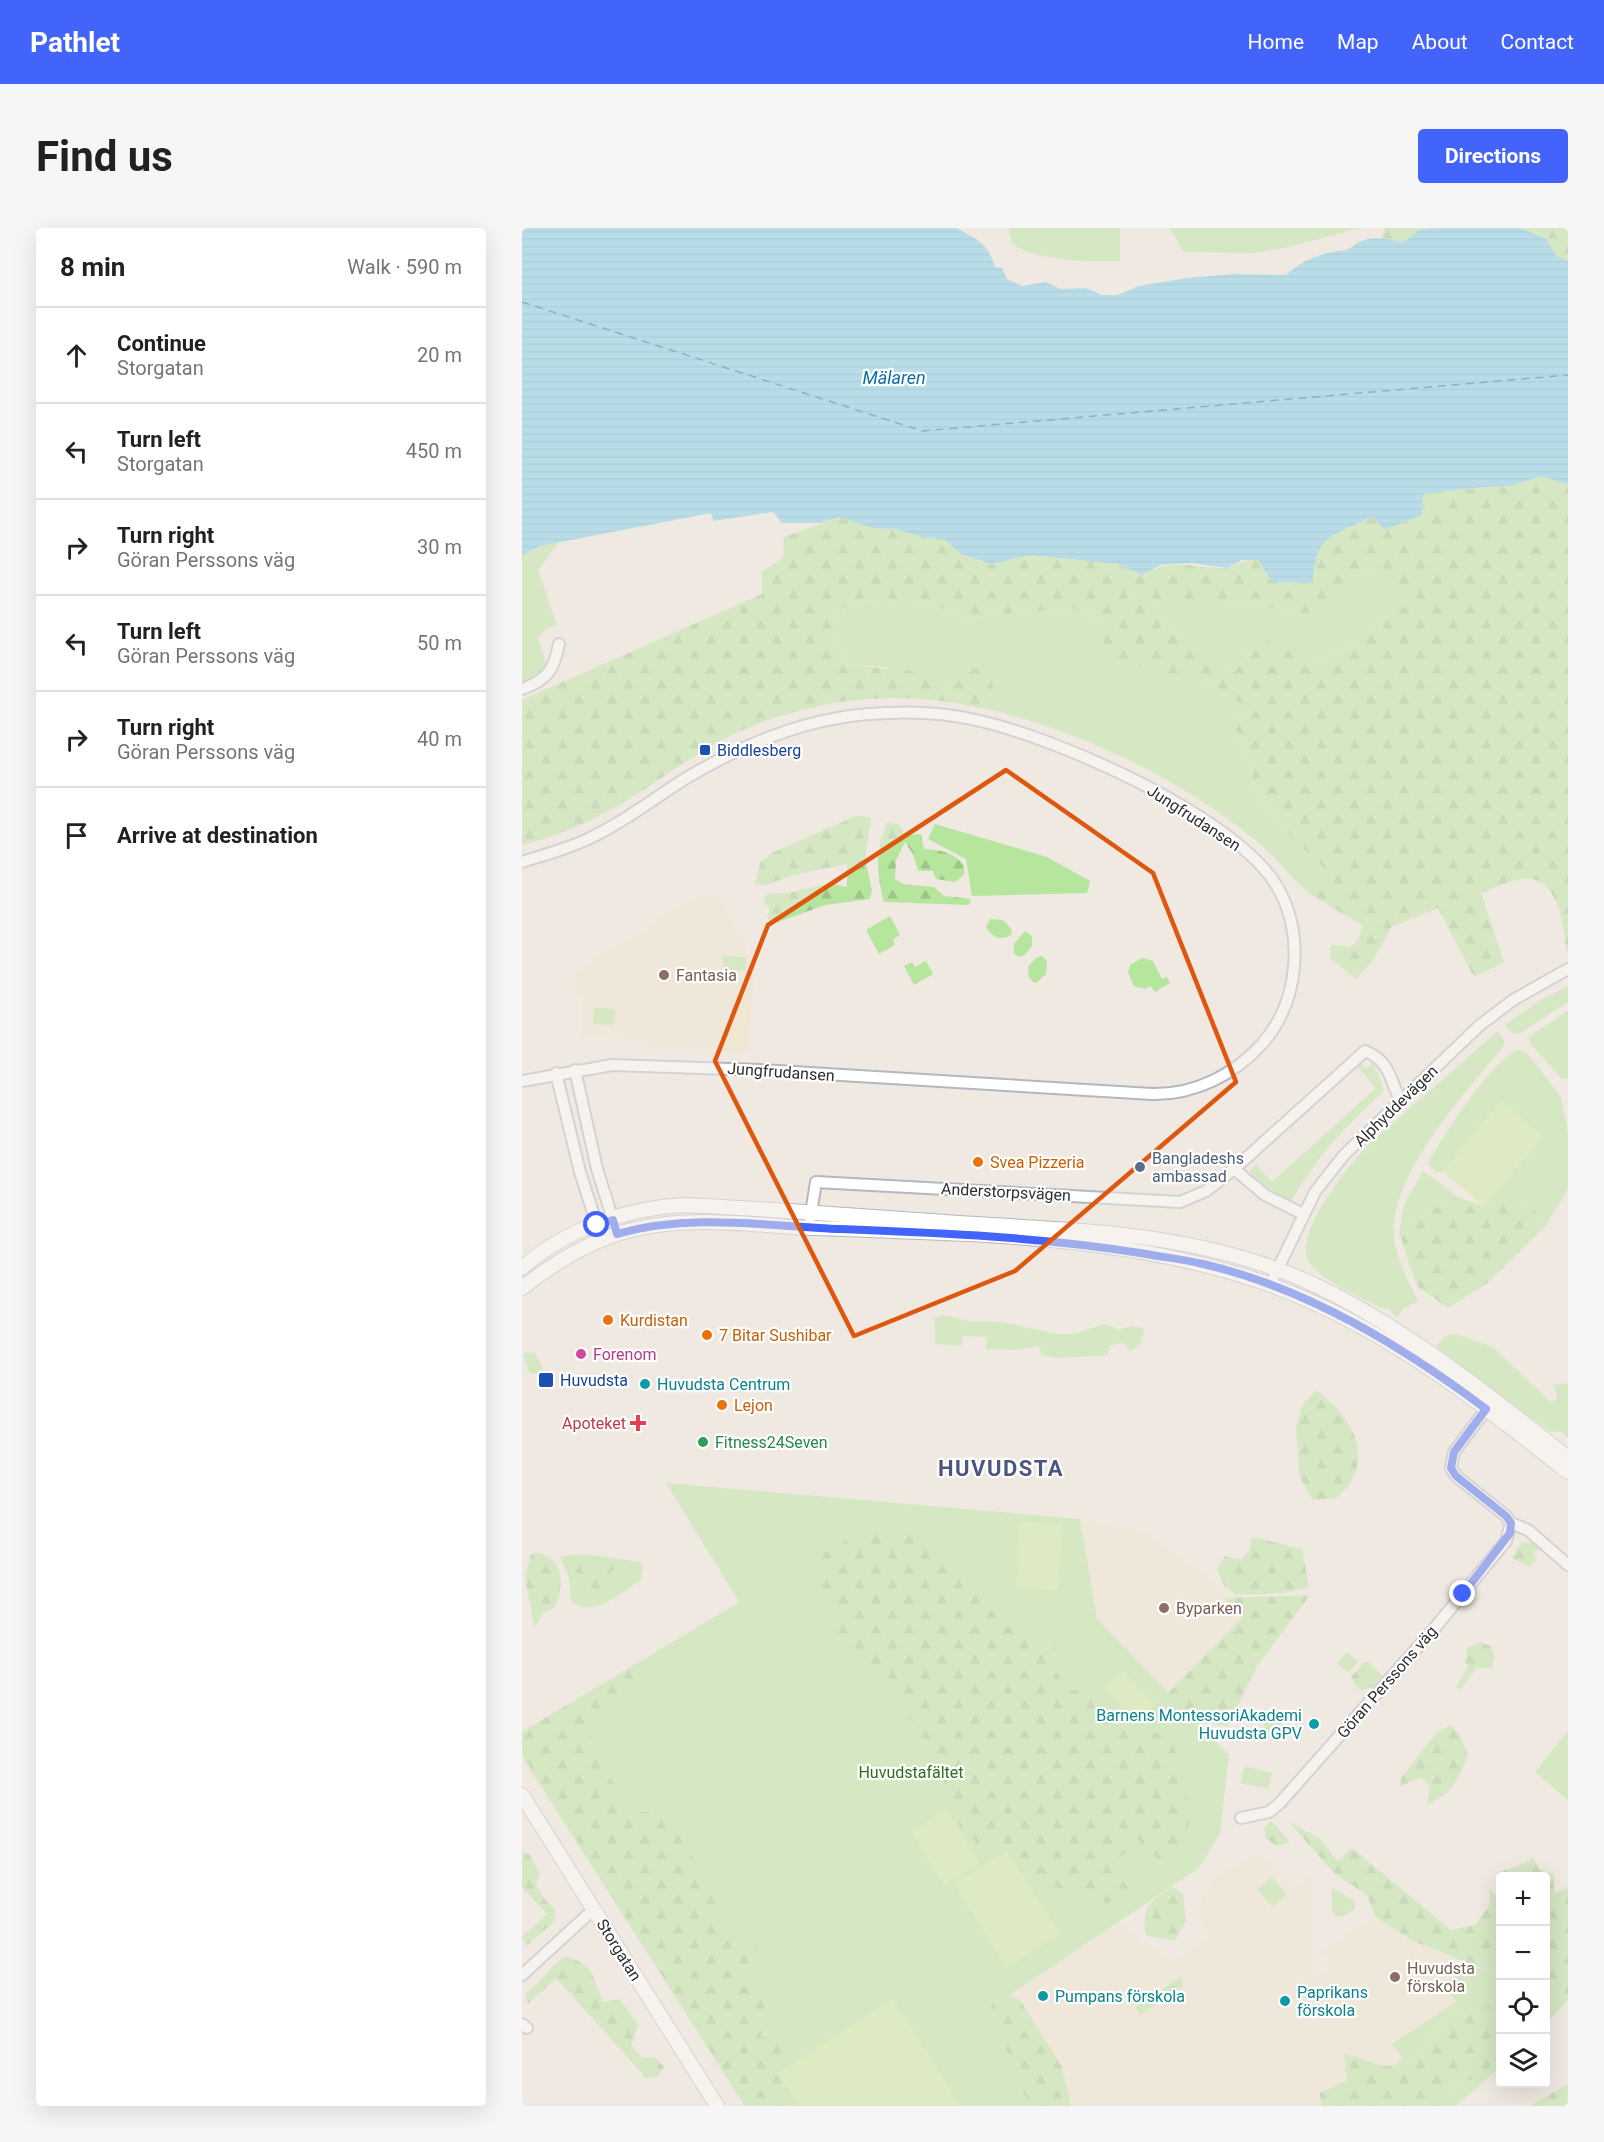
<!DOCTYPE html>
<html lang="en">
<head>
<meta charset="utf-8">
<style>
  :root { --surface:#fff; --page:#f6f6f6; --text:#202124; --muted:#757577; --line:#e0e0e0; --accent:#4264fb }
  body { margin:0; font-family:Roboto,sans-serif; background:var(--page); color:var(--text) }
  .controls { position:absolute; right:18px; bottom:18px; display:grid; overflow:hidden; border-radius:6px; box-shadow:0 6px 24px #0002 }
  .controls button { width:54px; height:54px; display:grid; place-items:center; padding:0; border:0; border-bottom:2px solid var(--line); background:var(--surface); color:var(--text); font:30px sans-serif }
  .stop { position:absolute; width:18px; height:18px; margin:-14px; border:4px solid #4264fb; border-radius:50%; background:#fff }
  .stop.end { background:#4264fb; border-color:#fff; box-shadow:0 2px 6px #0008 }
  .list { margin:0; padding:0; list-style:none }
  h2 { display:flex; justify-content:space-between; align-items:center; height:78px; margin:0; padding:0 24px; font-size:26px }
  h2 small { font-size:20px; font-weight:400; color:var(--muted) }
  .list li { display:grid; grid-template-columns:39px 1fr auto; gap:18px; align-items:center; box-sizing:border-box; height:96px; padding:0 24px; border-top:2px solid var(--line) }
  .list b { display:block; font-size:22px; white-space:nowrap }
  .list p { margin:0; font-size:20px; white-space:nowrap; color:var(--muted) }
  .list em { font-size:20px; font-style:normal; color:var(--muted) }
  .icon { flex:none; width:33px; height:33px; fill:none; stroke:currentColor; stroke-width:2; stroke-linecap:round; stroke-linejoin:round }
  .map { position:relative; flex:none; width:1046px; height:1878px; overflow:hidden; border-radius:6px }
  header { display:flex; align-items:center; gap:36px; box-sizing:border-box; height:84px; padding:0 30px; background:var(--accent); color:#fff }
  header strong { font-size:28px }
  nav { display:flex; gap:33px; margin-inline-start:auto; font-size:21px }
  .intro { display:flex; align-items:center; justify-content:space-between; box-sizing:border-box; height:144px; padding:0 36px }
  h1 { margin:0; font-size:42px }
  .button { padding:15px 27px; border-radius:6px; background:var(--accent); color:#fff; font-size:21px; font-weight:700 }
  main { display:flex; gap:36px; padding:0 36px }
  aside { flex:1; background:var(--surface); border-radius:6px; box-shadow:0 6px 24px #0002 }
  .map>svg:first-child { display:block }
  .education { fill:#f0e6d1 }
  .grass { fill:#b6e59e }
  .forest { fill:url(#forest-firs); fill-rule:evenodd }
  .pitch { fill:#c9ec9a }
  .water { fill:url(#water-rules) }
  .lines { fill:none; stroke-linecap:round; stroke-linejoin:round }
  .ferry { stroke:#0d6fa3; stroke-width:1.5; stroke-dasharray:8 6; stroke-linecap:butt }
  .minor-casing { stroke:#b4b7c1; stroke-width:14 }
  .tertiary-casing { stroke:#b4b7c1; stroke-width:16 }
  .minor { stroke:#fff; stroke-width:10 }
  .tertiary { stroke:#fff; stroke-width:14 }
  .route { stroke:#4264fb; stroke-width:8 }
  .marked { fill:none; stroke:#df570e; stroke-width:4.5; stroke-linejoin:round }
  .transit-dot { fill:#1a4fb4; stroke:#fff; stroke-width:2 }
  .education-dot { fill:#8d6e63; stroke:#fff; stroke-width:2 }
  .food-dot { fill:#e8710a; stroke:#fff; stroke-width:2 }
  .service-dot { fill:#5c6f8a; stroke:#fff; stroke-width:2 }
  .hotel-dot { fill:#d1479c; stroke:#fff; stroke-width:2 }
  .culture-dot { fill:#0f9aa8; stroke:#fff; stroke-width:2 }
  .health-dot { fill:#e0444e; stroke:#fff; stroke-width:2 }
  .leisure-dot { fill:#2e9e5b; stroke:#fff; stroke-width:2 }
  .labels { text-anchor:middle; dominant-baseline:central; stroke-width:4.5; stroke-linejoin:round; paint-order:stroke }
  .transit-label { font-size:16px; fill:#164399; stroke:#fff; text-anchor:start }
  .street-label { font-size:16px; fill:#2e2e2e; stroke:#fff }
  .education-label { font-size:16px; fill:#785e54; stroke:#fff; text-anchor:start }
  .service-label { font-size:16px; fill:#4e5e75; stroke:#fff; text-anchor:start }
  .food-label { font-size:16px; fill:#c56008; stroke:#fff; text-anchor:start }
  .hotel-label { font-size:16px; fill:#b23c85; stroke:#fff; text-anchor:start }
  .culture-label { font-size:16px; fill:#0d838f; stroke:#fff; text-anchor:start }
  .health-label { font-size:16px; fill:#be3a42; stroke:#fff; text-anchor:end }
  .leisure-label { font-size:16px; fill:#27864d; stroke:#fff; text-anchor:start }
  .park-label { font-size:16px; fill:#2c6e1b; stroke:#fff }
  .water-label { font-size:18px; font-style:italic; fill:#0d6fa3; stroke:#fff }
  .district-label { font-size:22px; font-weight:bold; letter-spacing:1.5px; fill:#4d5680; stroke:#fff }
</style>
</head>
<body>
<header>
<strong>Pathlet</strong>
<nav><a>Home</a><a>Map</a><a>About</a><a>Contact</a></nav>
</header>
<div class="intro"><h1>Find us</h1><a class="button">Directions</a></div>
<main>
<aside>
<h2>8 min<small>Walk · 590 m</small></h2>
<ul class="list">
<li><svg class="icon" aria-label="ahead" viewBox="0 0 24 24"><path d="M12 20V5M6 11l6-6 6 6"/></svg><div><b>Continue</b><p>Storgatan</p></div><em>20 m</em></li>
<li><svg class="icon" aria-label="left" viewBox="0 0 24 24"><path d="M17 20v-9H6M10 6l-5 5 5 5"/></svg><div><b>Turn left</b><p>Storgatan</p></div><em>450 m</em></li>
<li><svg class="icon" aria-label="right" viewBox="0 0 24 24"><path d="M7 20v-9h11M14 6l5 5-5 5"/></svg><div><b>Turn right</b><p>Göran Perssons väg</p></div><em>30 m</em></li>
<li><svg class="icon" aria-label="left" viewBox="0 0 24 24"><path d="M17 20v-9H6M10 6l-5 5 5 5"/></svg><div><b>Turn left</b><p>Göran Perssons väg</p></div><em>50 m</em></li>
<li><svg class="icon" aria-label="right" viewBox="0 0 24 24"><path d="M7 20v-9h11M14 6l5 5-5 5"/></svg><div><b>Turn right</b><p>Göran Perssons väg</p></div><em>40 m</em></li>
<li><svg class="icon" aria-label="arrive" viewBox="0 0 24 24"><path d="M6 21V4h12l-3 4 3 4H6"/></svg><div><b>Arrive at destination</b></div></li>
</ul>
</aside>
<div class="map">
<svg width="1046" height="1878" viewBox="0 0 1046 1878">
  <defs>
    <pattern id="forest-firs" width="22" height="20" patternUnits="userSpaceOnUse" patternTransform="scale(1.5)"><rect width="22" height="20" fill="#b6e59e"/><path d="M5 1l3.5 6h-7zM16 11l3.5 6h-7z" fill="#9dc588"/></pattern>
    <pattern id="water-rules" width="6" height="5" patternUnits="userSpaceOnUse" patternTransform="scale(1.5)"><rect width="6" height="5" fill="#75cff0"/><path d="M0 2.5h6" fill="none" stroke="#66b2ce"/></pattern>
  </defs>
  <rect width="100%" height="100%" fill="#efe9e1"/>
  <path class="education" d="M172,669h27l24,46 9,26 -6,84 -101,-6v-8l-66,-3 2,-36 -6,-4 -7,-16 15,-16 70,-40 -2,-5z
    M558,1291l65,13 60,43 38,42 -75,76 -71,-74z
    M738,1625l32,38 20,-17v100l3,3 17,-7 -12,-18 55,-36 34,23 62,27 -27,18 12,18 -64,42 12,15 -66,47h-281l-47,-112 113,-74 16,23 18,5 13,15 36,-24 -7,-21 2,-19 6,-14 10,-10z"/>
  <path class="grass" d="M487,0h111v33c-37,0 -77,2 -109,-18z
    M647,0h191l-68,18 -36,7 -72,-1z
    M37,314l-21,28 19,55 -10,3 -9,10 8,25 -6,9 -18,10v-126l18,-10z
    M852,341l39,34 -39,22 -5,13 -30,11 -16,12 -72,-11 -13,17 -9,6 -12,-11 -37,-22 -52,-47 29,8h70l75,13 36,-11 9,-25z
    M401,372l41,18 107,-10 34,12 53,50 57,17 38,23 -17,9 1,14 9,21 12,42 39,47 29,26 -16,25c-18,-15 -31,-34 -49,-49 -72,-62 -174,-111 -265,-134v-13l-40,-13 -15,5 -54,-23 -39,-2 -14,-32 -1,-16 16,-15z
    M413,596l112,33 43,24 -3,12 -115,3 -6,-37 -38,-20z
    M368,688l10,19 -7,4 2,6 -16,9 -13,-24z
    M468,691l13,1 9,10 -1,5c-11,6 -19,2 -25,-8z
    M503,703l7,5v10l-7,9 -6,2 -5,-4v-9z
    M201,728l23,1 -1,14 -22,-1z
    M520,728l5,5 -1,13 -10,9 -3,-1 -4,-5 -1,-10 8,-9z
    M620,730l11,3 9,18 5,-2 3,6 -15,9 -4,-6 -6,3 -11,-3 -6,-14 2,-7z
    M404,733l7,13 -19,11 -10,-19 8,-4 3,5z
    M1046,758v16l-49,32 -8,-2 -6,-7 34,-24z
    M72,780l21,1 -1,16 -21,-1z
    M1046,783v67l-6,1 -33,-37v-5z
    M976,803l7,12 -2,4c-37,44 -114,129 -109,189 2,23 14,44 24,65l-15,8 -6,9 -10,-10 -2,2c-20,-11 -61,-28 -75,-46 -21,-27 40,-99 58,-119z
    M997,821l9,5 33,43 7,35v58l-24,38c-13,-25 -24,-31 -53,-30l52,-62 -42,-35 -58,71h-6l-10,-8c19,-30 61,-101 92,-115z
    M837,834l7,7 7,-6 11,28c-37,33 -68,67 -93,110l-27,-15 -15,-15 7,-6 16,17 104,-94 -20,-23z
    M901,943l37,27h-10l-51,35 5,-28z
    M420,1087l28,6 33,1 53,12h19l30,-10 14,6 12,-4 13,2 -2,14 -12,10 -6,-9 -15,2 -1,10 -49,3 -17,-3 -4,-9 -23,4 -29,-1 1,-12 -24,-1 -1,10 -27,-2v-23l-3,-2z
    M935,1106l37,14 58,55 5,-5 -3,-13 14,-2v55l-7,-7 -11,1 -115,-86 11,-10z
    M5,1124l8,1 8,16 -6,5 -8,-2 -6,-16z
    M144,1255l414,36 17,100 132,136 -9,78 -20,34 -189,127 46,112h-312l-219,-343 -4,-9v-22l217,-130z
    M64,1326l53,8 4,3 -2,15c-21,13 -46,38 -70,22l-2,-24 -9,-22z
    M825,1424l11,9 -10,12 -11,-9z
    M746,1485l17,4 -8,17 -11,-2 -3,-10z
    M1046,1503v69l-33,-28z
    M723,1538l27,7 -4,16 -28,-6z
    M750,1649l15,18 -15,12 -15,-18z
    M810,1660l23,13v8l-12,8 -7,-1 -4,-6z
    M949,1738l29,10v34l-9,-4 -41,8 -41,54 -16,-2 10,-7 -11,-15 64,-42 -12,-18z
    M1024,1764l20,10 -20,22z
    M978,1831v8l-44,39h-8l2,-22 28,-6z"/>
  <path class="forest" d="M863,0h52l-18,2 -16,12 -22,-5z
    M999,0h47v33l-12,-6 -10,-16z
    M1020,248l26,9v465l-2,1c-1,-21 -7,-69 -35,-72 -16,-2 -35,9 -50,14l23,69 -30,15 -36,-69 -47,19 -19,35 -16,17 -26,-21 1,-13 19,2 8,-7 5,-14 -53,-32 15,-25 -28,-26 -39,-47 -12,-42 -9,-21 -1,-14 16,-9 -37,-23 -112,-31 2,-36 -34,-12 -107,10 -41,-18 -74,2 -16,15 1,16 14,32 92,9 2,16 14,-5 11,-18 22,4 7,27v13c-21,-4 -42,-9 -64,-11 -69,-8 -146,7 -208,39 -46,24 -86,59 -133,81 -22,11 -45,18 -69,25v-145l240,-106v-22l21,-14 1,-21 56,-20 32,11 23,1 24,7 26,4 16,14 30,10 39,-9 88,9 24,11c35,-18 48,-7 82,-7 13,0 20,-12 36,-7 18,5 35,15 52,22l2,-26 9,-16 49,-25 13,14 37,-15 1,-21 59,-7 27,-1zM852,341l38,34 -38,22 -6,13 -29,11 -16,12 -12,-2 -42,-17 -18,9 -13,16 -9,6 -32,-32 -17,-1 -51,-46 28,7h70l75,13 25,-1 11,-10 10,-25z
    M334,588l15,1 -6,43 7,30 -2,9 -45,6 -55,20 -3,-9 3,-8 -6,-6 2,-8 22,-1 42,-10 17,4v-23l-54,11 -27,10 -11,-1 5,-21 11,-10z
    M365,595l12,1 6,11 16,-1 3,15c17,1 29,3 40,16v10l-9,7 -19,-3 -3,-8h-15l-5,-17 -8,-12 -9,18 -1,19 8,5 31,3 10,9 27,3 -2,6 -85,-3c-8,-29 -9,-51 3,-79z
    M989,969l23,12 10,19 -58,56 -38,24 -31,-22 -18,-53 51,-35h10l24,8 7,-8z
    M794,1162c26,20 53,50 38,86 -3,8 -11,15 -17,22l-24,2 -13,-22 -4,-50 7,-24z
    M343,1301l54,2 72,61 42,43 29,16 -8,18 16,22 27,-4 37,37 38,15 19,75 -10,41 -14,14 -30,-30 -27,29 21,22 -25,14 -18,-16c-33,11 -63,-20 -84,-43l-18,7 -26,-25 -25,-70 -40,-62 -55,-56 -27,-79z
    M730,1309l50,12 7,38 -25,6 -48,2 -12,-10 -7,-16 8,-13 16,4 9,-10z
    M1007,1314l11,5 -7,8 4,4 -7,8 -18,-9 9,-15z
    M15,1325c28,5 28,34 17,55l-12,6 -7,14 -10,-50 6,-24z
    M51,1332l34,1 12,4 -8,7 1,10 -4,10 -25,-2 -4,-17 -11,-2z
    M788,1367l-53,71 -29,60 -14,-2 -10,-8h-13l-23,-23 74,-75 -17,-20z
    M958,1414l11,4 3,11 -2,12 -15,-2 -16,22 -5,-2 13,-21 -4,-3 3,-16z
    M846,1434l15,14 -8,10 -15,5 -9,-14 12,-14z
    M116,1435l5,19 -53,50 11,28 29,52h26l24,19 51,106 38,15 -26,22 23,19 1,16 -6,27 27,8 -5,15 -9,13 10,14 6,20h-45l-223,-352v-22z
    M928,1497l9,9 9,20c-9,26 -16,39 -41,51l3,-19 -10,-9 -20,10 1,-9 36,-46z
    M749,1593l19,21 -14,4 -10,-8 -2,-9z
    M766,1593l32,18 18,22 14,-13 99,82 24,-5 15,-20 -1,-16 11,9v78l-91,-37 -34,-23 -8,-21 -33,-22z
    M0,1623l8,4 10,19 -4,11 10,16 9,8v12l-28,24 -5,-8 25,-23 -25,-27z
    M1011,1629l6,12 15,5v20l14,-7v113l-2,2 -20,-10 -1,-116h-44l-4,-3 24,-8z
    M650,1659l11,6 3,28 -11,19 -29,-4c-5,-29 3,-34 26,-49z
    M45,1728c31,13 23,19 36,46l16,-3 19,26 -7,21 11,11 14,1 8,9 -6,10 -12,1 -90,-100 -28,26 -3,-10c15,-10 29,-33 42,-38z
    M659,1749l2,10 -44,28 -3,-9z
    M481,1768l16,3 43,68 9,39h-37l-16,-19 -6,-30 -15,-18 -11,-21 7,-15z
    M969,1778l9,4v49l-22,19 -28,6 -2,22h-127l-1,-13 27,-13 -3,-27 35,12 30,3 41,-54z
    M1046,1856v22h-36l3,-3z"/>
  <path class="pitch" d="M979,872l42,36 -59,70 -41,-34z
    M498,1294l42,3 -4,65 -42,-3z
    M601,1443l32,34 -17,17 -32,-34z
    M424,1582l34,53 -36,22 -33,-53z
    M485,1623l53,83 -53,34 -53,-84z
    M371,1771l68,107h-162l-21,-33z"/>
  <path class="water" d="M0,0h435c21,13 30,13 38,39l7,1 5,11 15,7 24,-4 15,7 25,-1 16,7h16l21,-9 48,-8 48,-4 51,1c18,-16 35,-22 59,-25 6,-1 11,-7 16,-9 15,-5 28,-2 42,1l16,-12 18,-2h84l25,11 10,16 12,6v224l-26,-9 -33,10 -27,1 -59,7 -1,21 -37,15 -13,-14c-40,23 -56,15 -59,67l-41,-1 -14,-22h-16l-15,8 -37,-5 -29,2 -19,10 -24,-11 -88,-9 -39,9 -30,-10 -16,-14 -26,-4 -24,-7 -23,-1 -32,-11 -19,6h-39l-9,-11 -60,9 -2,-8 -171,33 -18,10z"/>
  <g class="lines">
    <path class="ferry" d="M0,74l400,129 646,-56"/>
    <g class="minor-casing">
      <path id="minor" d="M0,461c25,-9 32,-19 37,-45
        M0,634c22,-7 44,-13 64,-22 37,-17 68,-42 102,-63 56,-33 116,-58 181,-63 35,-3 73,-2 107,6 81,18 249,92 297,160 17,25 24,56 21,86 -2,29 -13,56 -32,78 -28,31 -68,51 -110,50l-392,-24 -148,-5 -90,16
        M53,842l22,99 16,51
        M34,845l24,99 17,53
        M712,941l31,26 38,19
        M288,991l6,-37 364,20 26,-11 28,-22 131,-118c26,11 24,28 36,50
        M748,1057l45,-93 29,-37 135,-129 34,-26 55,-31
        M989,1295l17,7 40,35
        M719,1590l28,-6 10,-8 154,-174 73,-89 5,-18 -5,-7 -50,-40 -5,-8 3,-16 36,-48
        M0,1747l72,-66
        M0,1796l5,4"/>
    </g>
    <g class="tertiary-casing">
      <path id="tertiary" d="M0,1040c42,-38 105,-60 161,-63 92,4 184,12 276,18 123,8 249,9 362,65 90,44 169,108 247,170
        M0,1060c34,-27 72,-50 114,-59 60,-14 120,-3 180,-1 148,6 311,6 452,56 112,40 208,115 300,188
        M0,1567l195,311"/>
    </g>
    <use href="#minor" class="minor"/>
    <use href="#tertiary" class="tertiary"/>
  </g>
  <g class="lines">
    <path class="route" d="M75,997l16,-5 4,14c74,-21 148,-8 223,-5 100,4 201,8 300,24 21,4 43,6 63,11 104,24 199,82 283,145l-32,43 -3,16 5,8 50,40 5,7 -1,10 -47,61"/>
  </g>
  <path d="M0 0H1046V1878H0ZM484,542l147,103 83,209 -221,189 -161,65 -139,-275 53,-136z" fill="#efe9e1" fill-opacity=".55" fill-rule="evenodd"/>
  <path class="marked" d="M484,542l147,103 83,209 -221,189 -161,65 -139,-275 53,-136z"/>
  <g class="transit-dot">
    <rect x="177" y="516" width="12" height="12" rx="3"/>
    <rect x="16" y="1144" width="16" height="16" rx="3"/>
  </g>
  <g class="education-dot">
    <circle cx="142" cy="747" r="6"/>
    <circle cx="642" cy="1380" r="6"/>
    <circle cx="873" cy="1749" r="6"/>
  </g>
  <g class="food-dot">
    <circle cx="456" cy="934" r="6"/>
    <circle cx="86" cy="1092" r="6"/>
    <circle cx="185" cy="1107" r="6"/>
    <circle cx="200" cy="1177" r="6"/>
  </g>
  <circle class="service-dot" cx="618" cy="939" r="6"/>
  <circle class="hotel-dot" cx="59" cy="1126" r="6"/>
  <g class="culture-dot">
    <circle cx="123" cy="1156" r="6"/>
    <circle cx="792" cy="1496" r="6"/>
    <circle cx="521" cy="1768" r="6"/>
    <circle cx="763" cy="1773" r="6"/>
  </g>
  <path class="health-dot" d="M113 1186h6v6h6v6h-6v6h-6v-6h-6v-6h6z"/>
  <circle class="leisure-dot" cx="181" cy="1214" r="6"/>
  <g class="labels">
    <g class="transit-label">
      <text x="195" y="522">Biddlesberg</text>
      <text x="38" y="1152">Huvudsta</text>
    </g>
    <g class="street-label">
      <text transform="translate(672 590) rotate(33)">Jungfrudansen</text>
      <text transform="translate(259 844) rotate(4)">Jungfrudansen</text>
      <text transform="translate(874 878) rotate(-44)">Alphyddevägen</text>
      <text transform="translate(484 964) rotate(3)">Anderstorpsvägen</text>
      <text transform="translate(865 1454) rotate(-49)">Göran Perssons väg</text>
      <text transform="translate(97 1722) rotate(58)">Storgatan</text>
    </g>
    <g class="education-label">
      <text x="154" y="747">Fantasia</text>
      <text x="654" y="1380">Byparken</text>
      <text x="885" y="1740">Huvudsta<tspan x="885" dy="18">förskola</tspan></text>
    </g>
    <g class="service-label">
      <text x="630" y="930">Bangladeshs<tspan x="630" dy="18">ambassad</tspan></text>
    </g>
    <g class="food-label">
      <text x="468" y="934">Svea Pizzeria</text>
      <text x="98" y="1092">Kurdistan</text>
      <text x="197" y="1107">7 Bitar Sushibar</text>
      <text x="212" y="1177">Lejon</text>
    </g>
    <g class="hotel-label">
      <text x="71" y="1126">Forenom</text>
    </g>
    <g class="culture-label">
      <text x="135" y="1156">Huvudsta Centrum</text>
      <text x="780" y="1487" text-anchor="end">Barnens MontessoriAkademi<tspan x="780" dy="18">Huvudsta GPV</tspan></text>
      <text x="775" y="1764">Paprikans<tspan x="775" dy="18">förskola</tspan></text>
      <text x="533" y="1768">Pumpans förskola</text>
    </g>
    <g class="health-label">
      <text x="104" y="1195">Apoteket</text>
    </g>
    <g class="leisure-label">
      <text x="193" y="1214">Fitness24Seven</text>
    </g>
    <g class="park-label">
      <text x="389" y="1544">Huvudstafältet</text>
    </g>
    <g class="water-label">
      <text x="372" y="149">Mälaren</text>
    </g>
    <g class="district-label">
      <text x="479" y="1240">HUVUDSTA</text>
    </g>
  </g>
</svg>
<div class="controls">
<button>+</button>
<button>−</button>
<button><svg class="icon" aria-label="locate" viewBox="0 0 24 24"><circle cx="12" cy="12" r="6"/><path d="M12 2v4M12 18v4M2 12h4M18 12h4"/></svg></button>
<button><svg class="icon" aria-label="layers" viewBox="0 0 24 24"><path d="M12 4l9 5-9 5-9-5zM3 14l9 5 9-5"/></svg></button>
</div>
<div class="stop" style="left:75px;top:997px"></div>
<div class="stop end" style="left:941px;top:1366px"></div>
</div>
</main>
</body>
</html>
